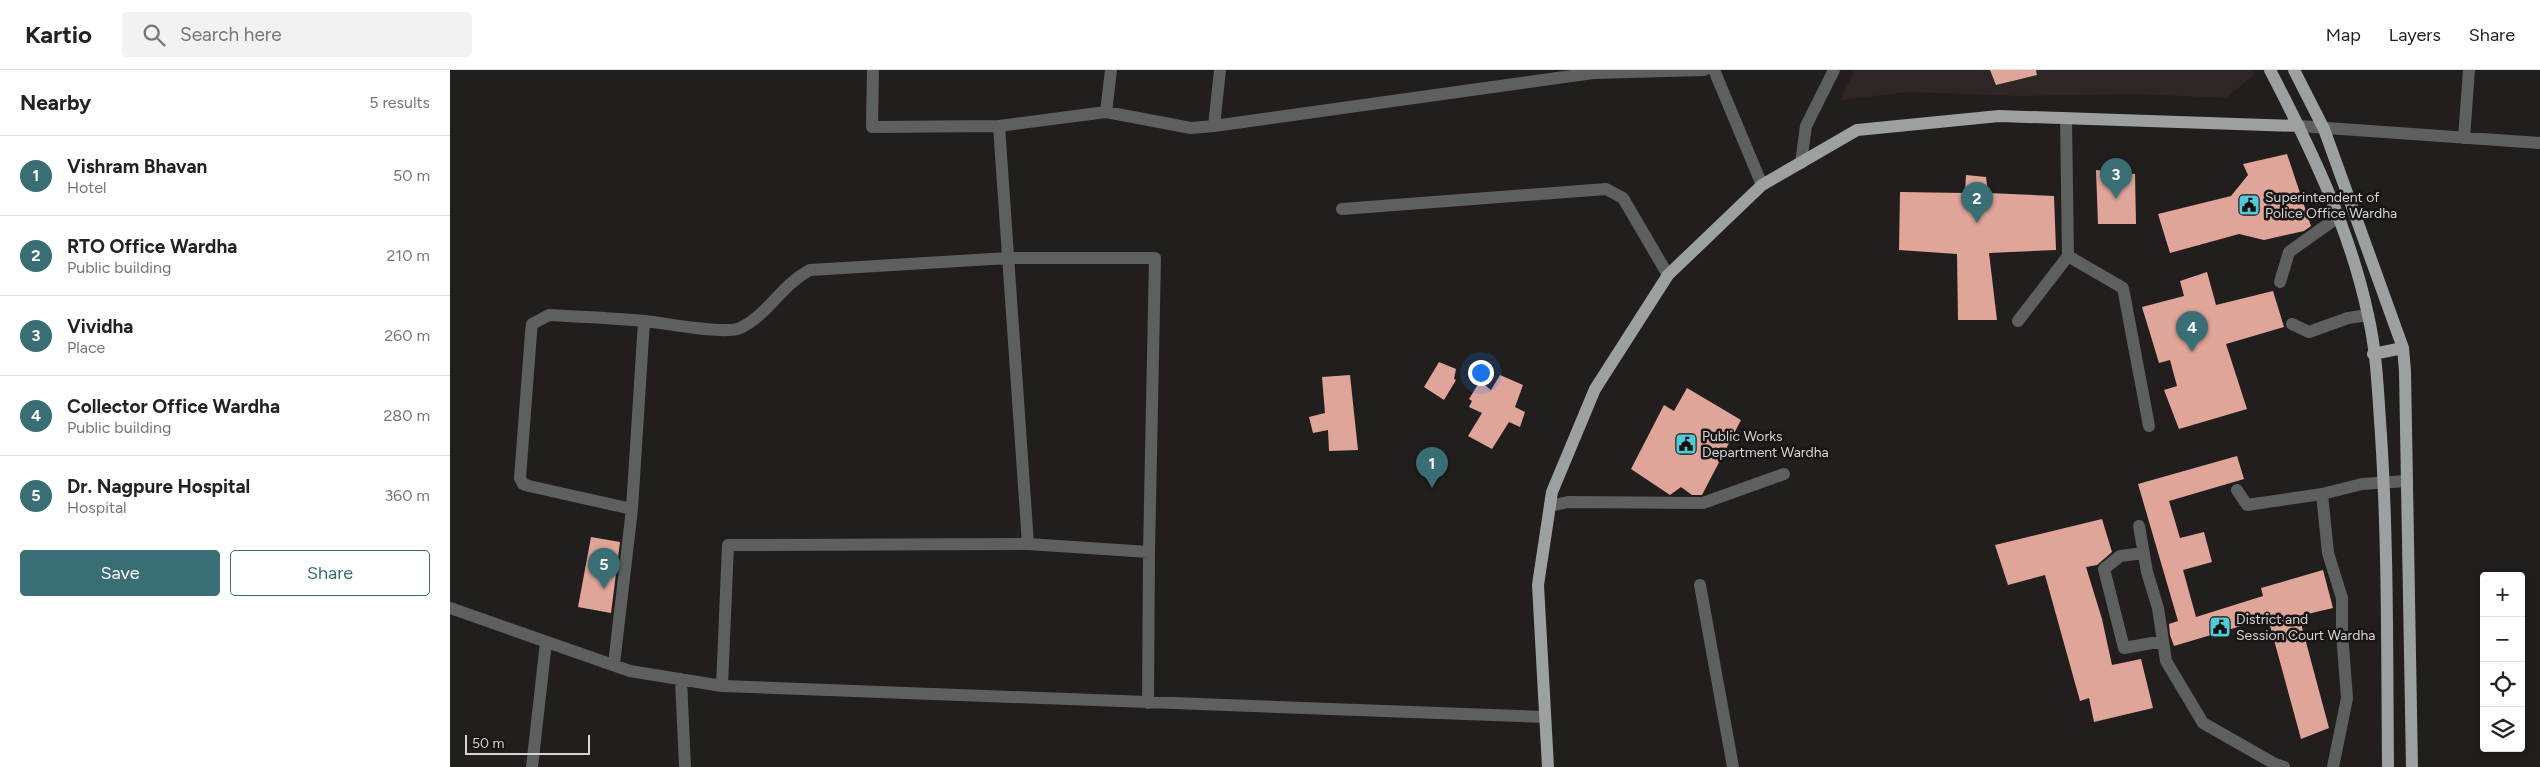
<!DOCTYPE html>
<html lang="en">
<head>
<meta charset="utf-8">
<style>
  :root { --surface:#fff; --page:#f2f2f2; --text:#222; --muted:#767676; --line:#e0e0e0; --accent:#386e74 }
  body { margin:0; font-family:Figtree,sans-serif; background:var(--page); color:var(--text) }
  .controls { position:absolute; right:15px; bottom:15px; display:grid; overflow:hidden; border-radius:5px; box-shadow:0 2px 12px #0003 }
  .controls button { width:45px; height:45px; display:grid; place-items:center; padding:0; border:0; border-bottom:1px solid var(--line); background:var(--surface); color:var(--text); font:25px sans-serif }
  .scale { position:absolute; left:15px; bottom:12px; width:125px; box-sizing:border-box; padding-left:5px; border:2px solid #d6d4d4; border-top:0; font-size:14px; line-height:18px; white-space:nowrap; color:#d6d4d4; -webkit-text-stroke:4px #181514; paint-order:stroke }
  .you { position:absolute; left:1030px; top:302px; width:18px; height:18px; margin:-12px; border:4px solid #fff; border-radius:50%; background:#1a73e8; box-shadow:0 0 0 8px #1a73e833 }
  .badge { display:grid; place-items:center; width:32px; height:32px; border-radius:50%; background:var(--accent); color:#fff; font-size:16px; font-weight:700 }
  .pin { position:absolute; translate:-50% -41px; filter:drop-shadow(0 1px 2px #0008) }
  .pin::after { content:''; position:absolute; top:26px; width:18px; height:15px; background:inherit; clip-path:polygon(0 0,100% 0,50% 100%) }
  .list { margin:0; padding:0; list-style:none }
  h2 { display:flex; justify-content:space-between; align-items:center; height:65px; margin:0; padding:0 20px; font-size:21px }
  h2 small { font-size:16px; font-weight:400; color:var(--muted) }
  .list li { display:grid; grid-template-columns:32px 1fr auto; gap:15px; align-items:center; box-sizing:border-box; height:80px; padding:0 20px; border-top:1px solid var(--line) }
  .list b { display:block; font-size:19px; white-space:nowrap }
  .list p { margin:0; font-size:16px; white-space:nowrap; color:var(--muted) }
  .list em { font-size:16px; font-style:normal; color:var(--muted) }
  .actions { display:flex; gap:10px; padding:15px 20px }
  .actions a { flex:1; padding:11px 0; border:1px solid var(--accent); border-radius:5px; text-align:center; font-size:18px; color:var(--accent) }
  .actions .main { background:var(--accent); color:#fff }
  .icon { flex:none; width:28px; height:28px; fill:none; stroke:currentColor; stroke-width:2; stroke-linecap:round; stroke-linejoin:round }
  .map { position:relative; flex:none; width:2090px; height:697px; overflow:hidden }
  header { display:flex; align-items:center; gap:30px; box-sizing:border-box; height:70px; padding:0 25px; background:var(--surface); border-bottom:1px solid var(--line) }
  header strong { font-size:24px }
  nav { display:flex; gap:28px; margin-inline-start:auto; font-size:18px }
  .search { width:350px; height:45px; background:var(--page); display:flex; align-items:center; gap:12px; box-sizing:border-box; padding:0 18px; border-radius:5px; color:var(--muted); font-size:19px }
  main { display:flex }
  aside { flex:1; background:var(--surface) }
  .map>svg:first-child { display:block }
  .built { fill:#2e2624 }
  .building { fill:#e0a599 }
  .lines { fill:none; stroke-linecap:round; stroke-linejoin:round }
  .minor { stroke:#5e5f5f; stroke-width:12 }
  .major { stroke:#9da0a1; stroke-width:12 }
  .labels { text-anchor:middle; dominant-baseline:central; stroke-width:5; stroke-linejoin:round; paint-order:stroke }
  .poi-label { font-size:14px; fill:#d6d4d4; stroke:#181514; text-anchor:start }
</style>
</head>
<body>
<header>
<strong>Kartio</strong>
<div class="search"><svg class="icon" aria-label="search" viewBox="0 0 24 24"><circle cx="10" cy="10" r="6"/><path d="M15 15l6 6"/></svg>Search here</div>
<nav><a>Map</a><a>Layers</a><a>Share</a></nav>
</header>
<main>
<aside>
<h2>Nearby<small>5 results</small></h2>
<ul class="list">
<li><span class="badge">1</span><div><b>Vishram Bhavan</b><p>Hotel</p></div><em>50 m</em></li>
<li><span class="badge">2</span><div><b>RTO Office Wardha</b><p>Public building</p></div><em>210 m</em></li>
<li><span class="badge">3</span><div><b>Vividha</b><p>Place</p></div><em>260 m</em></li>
<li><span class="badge">4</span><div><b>Collector Office Wardha</b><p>Public building</p></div><em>280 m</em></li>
<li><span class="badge">5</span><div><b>Dr. Nagpure Hospital</b><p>Hospital</p></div><em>360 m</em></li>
</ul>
<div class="actions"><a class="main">Save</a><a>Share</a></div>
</aside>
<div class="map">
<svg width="2090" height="697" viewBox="0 0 2090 697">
  <rect width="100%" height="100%" fill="#211e1d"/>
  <path class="built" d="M1405,0h397l3,4 -29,24 -87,-4 -119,2 -112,-4 -68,8z"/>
  <path class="building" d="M1540,0h46l1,5 -41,10z
    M1837,84l24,72 -7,5 -40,9 -25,-6 -69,19 -12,-39 73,-18 17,-21 -5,-11z
    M1646,100l39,4 1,50h-38z
    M1516,105l20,2 2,16 66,3 2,54 -67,3 8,67h-39l-1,-66 -58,-4 1,-58 65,1z
    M1757,202l9,33 57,-14 11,36 -58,17 21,65 -68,20 -15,-39 13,-4 -7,-26 -11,3 -17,-56 42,-11 -4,-15z
    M989,292l17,7 -2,10 2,1 -12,20 -20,-13z
    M900,305l8,75 -29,1 -1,-21 -15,3 -4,-16 16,-4 -3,-36z
    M1050,305l23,10 -8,22 10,5 -5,15 -11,-5 -17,27 -24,-13 14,-23 -13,-6 3,-6 -3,-2 11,-18 11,9z
    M1237,318l54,32 -39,75h-10l-11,-8 -11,8 -39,-26 33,-64 10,6z
    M1787,386l7,23 -75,22 11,37 24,-6 8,30 -29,8 13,47 67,-21 -2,-8 62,-18 10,38 -34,8 30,112 -28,11 -33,-121 -94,28 -4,-11 -1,-11 9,-3 -40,-137z
    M1652,449l10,33 -15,13 -11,2 16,52 10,46 29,-6 12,49 -59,14 -5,-24 -9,3 -35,-126 -37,10 -13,-40z
    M141,467l29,5 -9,71 -33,-6z"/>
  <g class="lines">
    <path class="minor" d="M423,0l-1,57 127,-1 107,-14 85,16 23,-2 379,-53 111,-3
      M1264,0l48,115
      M656,42l5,-42
      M764,56l6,-56
      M1849,56l241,17
      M2014,68l5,-68
      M1351,93l5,-37 28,-56
      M892,139l264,-20 17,9 45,77
      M1618,186l55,32 26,138
      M1830,212l9,-30 49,-35
      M1568,251l50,-65 -2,-138
      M1842,254l17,8 39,-14 20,-3
      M1787,420l10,15 75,-11
      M1100,436l18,-4 135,1 81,-29
      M182,439l-103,-23 -6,-2 -3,-6 11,-145 1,-9 17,-9c32,2 64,3 96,6 20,2 79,14 95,7 28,-13 42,-44 70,-58l198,-12h147l-6,294 -121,-8
      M1689,456l8,46 11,36 8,53 37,62 72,41 9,3
      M1694,483l-24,3 -16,13 20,79 39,-7
      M1250,515l33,182
      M0,538l180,63 92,15 822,31
      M164,594l18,-155 12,-188
      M231,609l4,88
      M272,616l6,-141 300,-1 -29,-418
      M698,633l1,-151
      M82,697l14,-125
      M1883,697l14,-69 -5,-65v-35l-14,-45 -6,-59 40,-10 45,-3"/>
    <path class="major" d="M1820,0c40,77 80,159 98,245 9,38 10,80 13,120 7,110 6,221 7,332
      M1844,0l30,59 79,219 2,23 7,396
      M1923,284l30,-6
      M1098,697l-10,-182 14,-93 43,-103 73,-114 94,-90 95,-55 142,-14 300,10"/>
  </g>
  <defs>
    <g id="civic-square" transform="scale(1.125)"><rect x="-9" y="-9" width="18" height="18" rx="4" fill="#52cbd9" stroke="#181514"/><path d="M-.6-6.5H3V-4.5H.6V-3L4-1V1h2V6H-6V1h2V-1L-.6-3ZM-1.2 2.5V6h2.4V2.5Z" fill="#111"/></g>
  </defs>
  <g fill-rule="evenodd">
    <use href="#civic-square" x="1799" y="135"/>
    <use href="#civic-square" x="1236" y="374"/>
    <use href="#civic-square" x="1770" y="557"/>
  </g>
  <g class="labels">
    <g class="poi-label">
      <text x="1815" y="127">Superintendent of<tspan x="1815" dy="16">Police Office Wardha</tspan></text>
      <text x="1252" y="366">Public Works<tspan x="1252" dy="16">Department Wardha</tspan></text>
      <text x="1786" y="549">District and<tspan x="1786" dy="16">Session Court Wardha</tspan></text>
    </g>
  </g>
</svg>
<div class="controls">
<button>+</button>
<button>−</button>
<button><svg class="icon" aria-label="locate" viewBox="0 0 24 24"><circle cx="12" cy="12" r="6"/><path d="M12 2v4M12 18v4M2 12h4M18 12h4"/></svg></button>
<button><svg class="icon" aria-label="layers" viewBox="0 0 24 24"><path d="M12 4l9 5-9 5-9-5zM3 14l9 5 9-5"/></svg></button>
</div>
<div class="scale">50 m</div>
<div class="you"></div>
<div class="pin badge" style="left:982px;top:418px">1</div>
<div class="pin badge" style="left:1527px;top:153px">2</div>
<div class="pin badge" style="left:1666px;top:129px">3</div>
<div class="pin badge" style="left:1742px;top:282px">4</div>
<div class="pin badge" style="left:154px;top:519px">5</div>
</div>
</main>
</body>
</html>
